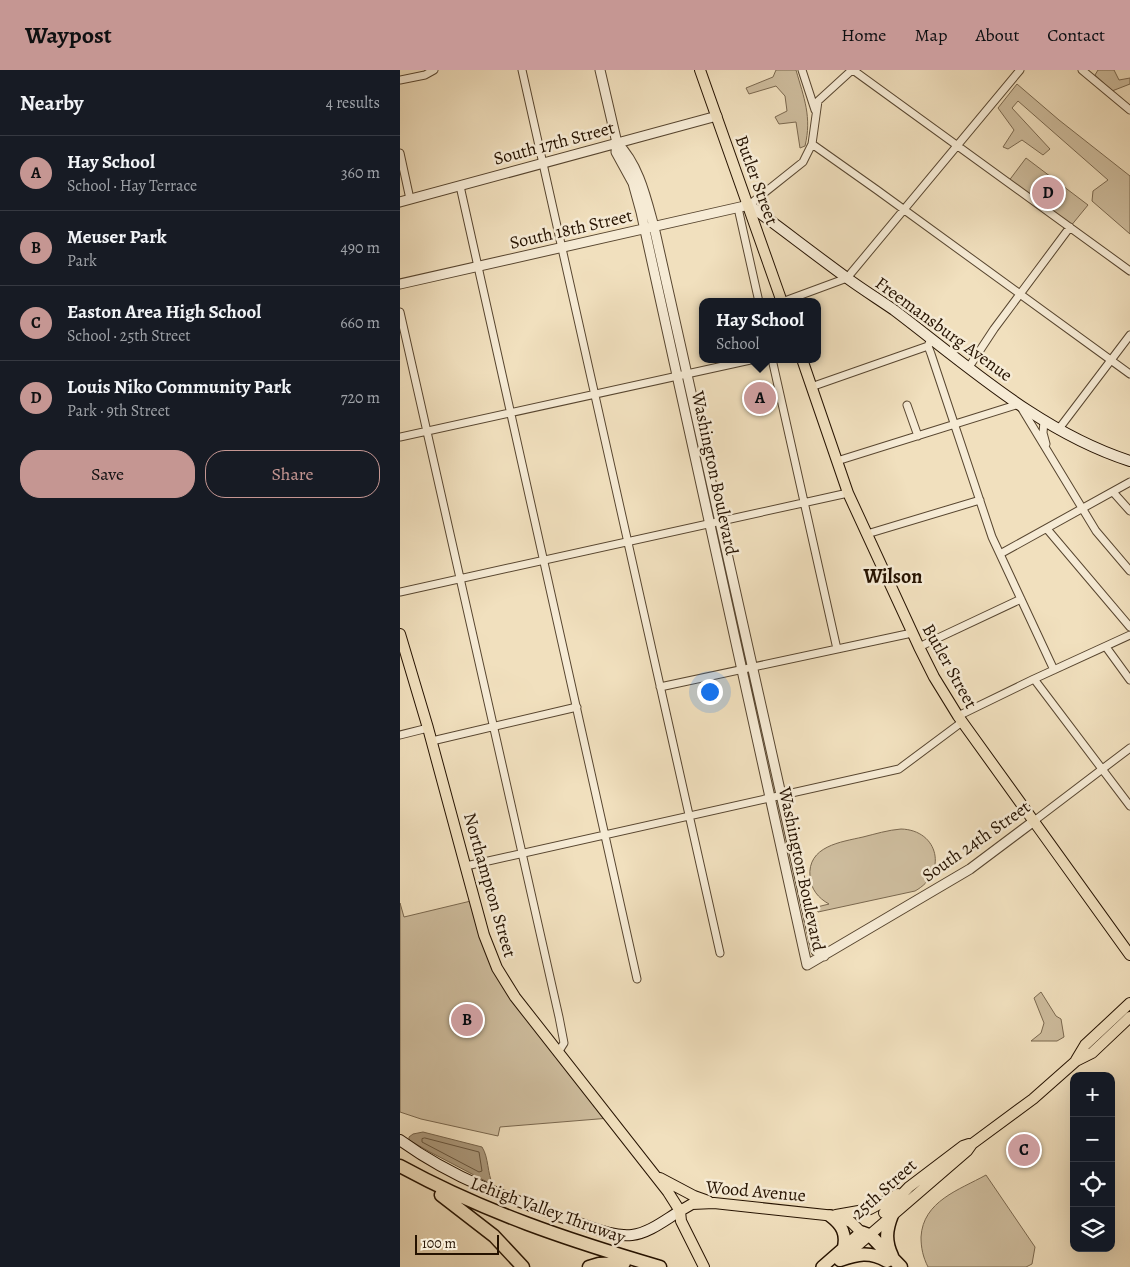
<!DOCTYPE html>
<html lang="en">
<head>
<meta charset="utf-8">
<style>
  :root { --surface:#171b24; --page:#242831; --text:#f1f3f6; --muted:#9ea1a6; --line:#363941; --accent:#c59692 }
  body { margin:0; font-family:Alegreya,serif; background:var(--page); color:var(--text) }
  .controls { position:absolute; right:15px; bottom:15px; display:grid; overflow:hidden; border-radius:10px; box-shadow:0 5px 20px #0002 }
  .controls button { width:45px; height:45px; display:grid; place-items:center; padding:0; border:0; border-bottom:1px solid var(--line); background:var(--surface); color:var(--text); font:25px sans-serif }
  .scale { position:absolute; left:15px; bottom:12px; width:84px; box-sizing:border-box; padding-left:5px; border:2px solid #251200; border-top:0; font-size:14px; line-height:18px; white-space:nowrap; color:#251200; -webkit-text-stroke:4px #f6ebd5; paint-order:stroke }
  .you { position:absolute; left:309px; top:621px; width:18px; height:18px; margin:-12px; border:4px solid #fff; border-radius:50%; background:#1a73e8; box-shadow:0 0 0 8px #1a73e833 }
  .badge { display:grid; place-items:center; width:32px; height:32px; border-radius:50%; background:var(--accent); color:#111; font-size:16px; font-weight:700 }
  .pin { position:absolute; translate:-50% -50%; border:2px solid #fff; box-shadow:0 1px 5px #0006 }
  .popup { position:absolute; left:299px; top:228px; width:122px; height:65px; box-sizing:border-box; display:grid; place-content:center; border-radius:10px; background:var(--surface); filter:drop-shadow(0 1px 4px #0005); font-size:16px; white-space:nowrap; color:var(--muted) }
  .popup b { font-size:19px; color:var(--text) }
  .popup::after { content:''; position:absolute; left:50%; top:100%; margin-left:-10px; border:10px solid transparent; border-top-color:var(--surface) }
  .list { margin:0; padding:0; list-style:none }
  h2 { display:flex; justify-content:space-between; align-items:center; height:65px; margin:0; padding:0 20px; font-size:21px }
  h2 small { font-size:16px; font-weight:400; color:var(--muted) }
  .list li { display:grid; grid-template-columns:32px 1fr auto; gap:15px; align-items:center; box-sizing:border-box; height:75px; padding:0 20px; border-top:1px solid var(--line) }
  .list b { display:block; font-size:19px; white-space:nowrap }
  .list p { margin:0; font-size:16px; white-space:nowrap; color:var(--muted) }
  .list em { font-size:16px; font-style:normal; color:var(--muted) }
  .actions { display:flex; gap:10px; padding:15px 20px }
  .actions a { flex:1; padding:11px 0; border:1px solid var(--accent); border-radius:20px; text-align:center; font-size:18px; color:var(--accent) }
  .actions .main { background:var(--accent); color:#111 }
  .icon { flex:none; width:28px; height:28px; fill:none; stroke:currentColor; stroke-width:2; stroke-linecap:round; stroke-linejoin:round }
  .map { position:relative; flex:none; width:730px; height:1197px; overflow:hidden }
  header { display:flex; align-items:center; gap:30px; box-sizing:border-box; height:70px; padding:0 25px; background:var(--accent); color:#111 }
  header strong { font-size:24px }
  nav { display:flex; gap:28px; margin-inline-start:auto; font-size:18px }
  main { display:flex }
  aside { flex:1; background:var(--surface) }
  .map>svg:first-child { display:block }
  .green { fill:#cebd9e; stroke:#7a684f }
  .water { fill:#ac9a7d; stroke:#76644b }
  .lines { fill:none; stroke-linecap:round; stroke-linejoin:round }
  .shore { stroke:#68563e; stroke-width:1 }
  .minor-casing { stroke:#584630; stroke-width:9 }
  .tertiary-casing { stroke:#584630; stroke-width:11 }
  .secondary-casing { stroke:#251200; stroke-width:12 }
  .primary-casing { stroke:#251200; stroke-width:12 }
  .trunk-casing { stroke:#251200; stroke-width:14 }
  .motorway-casing { stroke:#251200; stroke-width:15 }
  .minor { stroke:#f6ebd5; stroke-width:7 }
  .tertiary { stroke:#f6ebd5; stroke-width:9 }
  .secondary { stroke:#f6ebd5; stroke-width:10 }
  .primary { stroke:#f1e0be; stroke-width:10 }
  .trunk { stroke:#f1e0be; stroke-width:11 }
  .motorway { stroke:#f1e0be; stroke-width:12 }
  .labels { text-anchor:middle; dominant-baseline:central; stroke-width:5; stroke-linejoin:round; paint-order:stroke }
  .street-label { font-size:18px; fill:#251200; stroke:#f6ebd5 }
  .quarter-label { font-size:20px; font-weight:bold; fill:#251200; stroke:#f6ebd5 }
</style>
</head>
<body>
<header>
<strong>Waypost</strong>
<nav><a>Home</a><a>Map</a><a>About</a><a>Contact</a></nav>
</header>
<main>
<aside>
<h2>Nearby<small>4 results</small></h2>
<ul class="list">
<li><span class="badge">A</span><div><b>Hay School</b><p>School · Hay Terrace</p></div><em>360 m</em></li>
<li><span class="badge">B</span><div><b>Meuser Park</b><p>Park</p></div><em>490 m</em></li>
<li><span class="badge">C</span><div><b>Easton Area High School</b><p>School · 25th Street</p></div><em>660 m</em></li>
<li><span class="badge">D</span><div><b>Louis Niko Community Park</b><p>Park · 9th Street</p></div><em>720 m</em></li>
</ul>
<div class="actions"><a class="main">Save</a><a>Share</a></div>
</aside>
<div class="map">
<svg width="730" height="1197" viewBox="0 0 730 1197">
  <rect width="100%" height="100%" fill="#f1e0be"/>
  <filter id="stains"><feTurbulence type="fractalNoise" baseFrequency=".004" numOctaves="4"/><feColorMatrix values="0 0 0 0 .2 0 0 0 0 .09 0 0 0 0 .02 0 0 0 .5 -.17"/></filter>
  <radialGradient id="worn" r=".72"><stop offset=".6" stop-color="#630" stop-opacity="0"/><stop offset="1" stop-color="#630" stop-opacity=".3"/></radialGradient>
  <path class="green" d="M376,0h20c8,28 16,47 9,76l-5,2 -4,-26 -17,2 -4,-7 12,-6 -2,-15 -9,-10 -27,8 -3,-6 27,-11z
    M698,0h16l5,10 11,-2v6l-18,7 -17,-16z
    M617,14l42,36 71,56v58l-38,-33 1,-10 15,-11 -90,-79 -6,7 38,41 -7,6 -21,-15 -14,9 -5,-2 11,-17 -16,-22z
    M626,88l62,47 -18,22 -62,-45z
    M501,759c38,1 47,44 14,62l-97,21 -1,-5 12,-3c-11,-6 -18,-15 -19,-27 -3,-31 31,-35 53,-40 12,-3 25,-7 38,-8z
    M75,830l22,68 113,150 -110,9 -2,9 -77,-17 -21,-7v-209l4,14z
    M641,922l15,24 5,3 3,18 -7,4h-26l10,-8 3,-10 -10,-25z
    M586,1105l49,72 -3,17 -6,3h-98c-5,-10 -7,-19 -7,-30 2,-36 38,-47 65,-62z"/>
  <path class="water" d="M23,1062l59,15c7,11 5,26 11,38l-63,-33 -21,-12v-3l4,-3z"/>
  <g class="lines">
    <path class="shore" d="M25,1068l54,14 3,19 -3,1 -57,-30v-3z"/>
    <g class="minor-casing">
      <path id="minor" d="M122,0l198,883
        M402,0l13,40
        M453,0l277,201
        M682,0l48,40
        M0,10l25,-5 9,-5
        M412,74l65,46 253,184
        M0,83l10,46
        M60,116l177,793
        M349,135l54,-43 9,-18 6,-43 34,-31
        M338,138l21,94
        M382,232l65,-24 173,-208
        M0,242l159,705 5,26 -5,8
        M531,269l-3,7 3,8 61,183 62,133
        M372,289l65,290
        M569,297l25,-38 76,-102
        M411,317l117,-41
        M507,335l11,31
        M644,351l-1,12 3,11
        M658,360l72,-95
        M0,367l355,-78
        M437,391l182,-57 77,127 34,40
        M713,422l17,19
        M647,459l83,98
        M467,464l113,-34
        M600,484l130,-72
        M0,522l448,-99
        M519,577l102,-48
        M706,577l24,33
        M634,609l96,127
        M260,617l252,-54
        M558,646l76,-37 96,-44
        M0,665l28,-7
        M32,671l145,-34
        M634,751l96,-73
        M66,796l433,-97 63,-47"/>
    </g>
    <g class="tertiary-casing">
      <path id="tertiary" d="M200,0l17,73 -1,9 17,31 8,29 166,753 163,-96 64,-48
        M217,73c22,22 29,55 37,84l160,715 2,9 8,5
        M0,132l317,-86
        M0,214l349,-79"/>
    </g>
    <g class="secondary-casing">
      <path id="secondary" d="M349,135c33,24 65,49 98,73 15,11 31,21 47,32 74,56 146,122 236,151
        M0,1070c52,38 112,60 173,81 18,6 39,16 59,14 17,-2 33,-15 48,-24"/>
    </g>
    <g class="primary-casing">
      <path id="primary" d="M300,0l82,232
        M402,289l46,134 71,154 15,30 24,39 172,239
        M0,564l28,94 56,207 13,33 18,29 153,195 12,19 1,10 23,46
        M676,990l9,-15 45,-42
        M260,1108l34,18 14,5
        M280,1141l12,-7 22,-1 121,13 16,6 15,15
        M484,1143l25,-26 54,-41 6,-2
        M436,1145l34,-6 28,-15
        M443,1188l124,-107 5,-7 61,-45 43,-38 16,-8 38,-36"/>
    </g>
    <g class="trunk-casing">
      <path id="trunk" d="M430,1146c12,9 17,18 13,33
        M422,1197l40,-35 8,3"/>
    </g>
    <g class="motorway-casing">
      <path id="motorway" d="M0,1096c84,46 168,74 260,101
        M41,1125l53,41 29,31
        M492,1145c-6,15 -7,26 0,41
        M470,1165l31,32
        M440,1190c17,-6 30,-9 47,1
        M189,1197l10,-3 25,-1"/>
    </g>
    <use href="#minor" class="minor"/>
    <use href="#tertiary" class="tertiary"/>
    <use href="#secondary" class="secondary"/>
    <use href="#primary" class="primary"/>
    <use href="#trunk" class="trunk"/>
    <use href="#motorway" class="motorway"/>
  </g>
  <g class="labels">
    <g class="street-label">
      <text transform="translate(154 73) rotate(-15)">South 17th Street</text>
      <text transform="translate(357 110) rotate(70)">Butler Street</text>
      <text transform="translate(171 159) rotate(-13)">South 18th Street</text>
      <text transform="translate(544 259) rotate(36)">Freemansburg Avenue</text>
      <text transform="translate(315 403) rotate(78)">Washington Boulevard</text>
      <text transform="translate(550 596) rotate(61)">Butler Street</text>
      <text transform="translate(576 771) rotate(-35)">South 24th Street</text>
      <text transform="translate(402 799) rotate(78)">Washington Boulevard</text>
      <text transform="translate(90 815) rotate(74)">Northampton Street</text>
      <text transform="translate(484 1119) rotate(-42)">25th Street</text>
      <text transform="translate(356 1121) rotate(5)">Wood Avenue</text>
      <text transform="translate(148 1140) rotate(20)">Lehigh Valley Thruway</text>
    </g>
    <g class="quarter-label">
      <text x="493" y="506">Wilson</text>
    </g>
  </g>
  <rect width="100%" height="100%" filter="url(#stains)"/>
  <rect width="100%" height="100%" fill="url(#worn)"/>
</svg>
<div class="controls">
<button>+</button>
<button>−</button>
<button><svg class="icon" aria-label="locate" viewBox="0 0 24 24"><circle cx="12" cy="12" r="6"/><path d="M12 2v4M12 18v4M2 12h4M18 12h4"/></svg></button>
<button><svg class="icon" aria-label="layers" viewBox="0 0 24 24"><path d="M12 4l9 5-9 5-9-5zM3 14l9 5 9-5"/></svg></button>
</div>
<div class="scale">100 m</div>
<div class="you"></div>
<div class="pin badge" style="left:360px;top:328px">A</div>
<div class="popup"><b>Hay School</b>School</div>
<div class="pin badge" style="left:67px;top:950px">B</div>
<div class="pin badge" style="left:624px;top:1080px">C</div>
<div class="pin badge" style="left:648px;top:123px">D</div>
</div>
</main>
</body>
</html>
